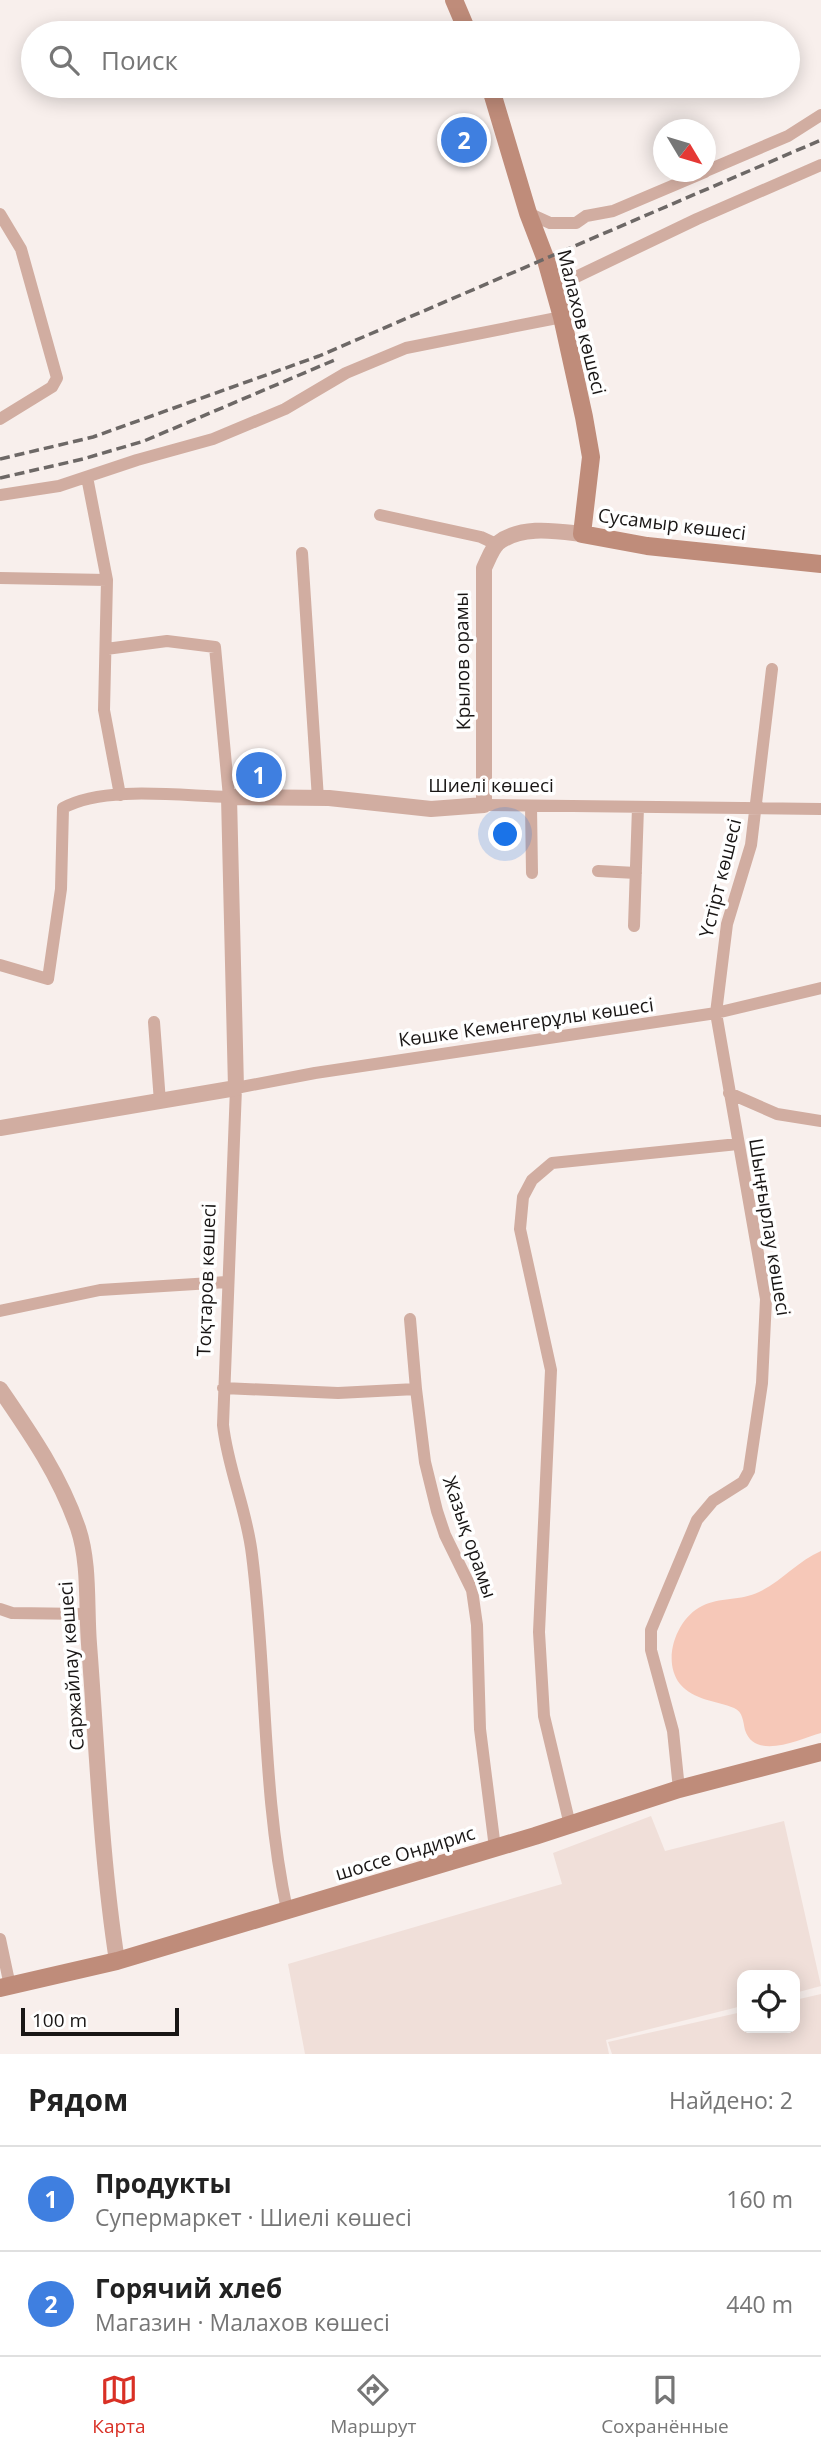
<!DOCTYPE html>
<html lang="ru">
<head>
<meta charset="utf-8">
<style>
  :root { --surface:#fff; --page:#f6f6f6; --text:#222; --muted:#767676; --line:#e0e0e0; --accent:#d93025 }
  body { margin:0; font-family:"Open Sans",sans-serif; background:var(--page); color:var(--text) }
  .controls { position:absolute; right:21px; bottom:21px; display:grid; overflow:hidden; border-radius:14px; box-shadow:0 4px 18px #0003 }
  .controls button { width:63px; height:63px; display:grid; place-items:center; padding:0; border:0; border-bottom:2px solid var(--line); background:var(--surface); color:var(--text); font:35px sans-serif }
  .compass { position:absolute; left:653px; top:119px; width:63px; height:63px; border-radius:50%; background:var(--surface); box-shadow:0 4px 18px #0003; rotate:128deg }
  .scale { position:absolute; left:21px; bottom:18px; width:158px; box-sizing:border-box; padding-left:7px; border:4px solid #191615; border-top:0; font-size:19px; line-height:24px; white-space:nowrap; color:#191615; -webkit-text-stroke:5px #fff; paint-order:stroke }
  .you { position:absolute; left:506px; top:835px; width:24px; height:24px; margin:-18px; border:5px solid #fff; border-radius:50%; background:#1a73e8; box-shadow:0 0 0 10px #1a73e833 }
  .badge { display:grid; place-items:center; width:46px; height:46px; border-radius:50%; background:var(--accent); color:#fff; font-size:23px; font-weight:700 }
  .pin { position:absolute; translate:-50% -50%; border:4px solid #fff; box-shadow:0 2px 7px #0006 }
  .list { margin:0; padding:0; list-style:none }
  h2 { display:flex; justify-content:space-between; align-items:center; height:91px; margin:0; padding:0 28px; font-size:30px }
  h2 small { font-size:23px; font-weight:400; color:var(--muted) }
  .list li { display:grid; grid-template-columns:46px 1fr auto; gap:21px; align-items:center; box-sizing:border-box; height:105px; padding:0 28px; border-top:2px solid var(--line) }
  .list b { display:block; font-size:26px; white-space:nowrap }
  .list p { margin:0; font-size:23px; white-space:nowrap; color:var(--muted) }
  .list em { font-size:23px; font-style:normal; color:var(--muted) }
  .icon { flex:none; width:38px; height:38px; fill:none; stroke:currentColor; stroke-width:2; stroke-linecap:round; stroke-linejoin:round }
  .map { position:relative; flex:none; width:821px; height:2054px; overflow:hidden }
  .search { position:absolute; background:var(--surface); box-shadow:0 4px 18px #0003; left:21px; right:21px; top:21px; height:77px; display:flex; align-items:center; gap:18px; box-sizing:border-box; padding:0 24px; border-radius:38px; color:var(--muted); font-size:26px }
  .sheet { height:301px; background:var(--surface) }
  nav { display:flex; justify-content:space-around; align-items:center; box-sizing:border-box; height:98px; border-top:2px solid var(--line); background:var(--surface); font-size:19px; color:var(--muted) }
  nav a { display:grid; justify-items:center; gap:4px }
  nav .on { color:var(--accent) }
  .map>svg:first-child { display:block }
  .built { fill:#f0dfd9 }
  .green { fill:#f6c8b8 }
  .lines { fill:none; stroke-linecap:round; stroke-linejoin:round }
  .minor { stroke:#d1ada1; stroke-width:12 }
  .tertiary { stroke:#d1ada1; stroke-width:16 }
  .secondary { stroke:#bf8c7a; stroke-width:18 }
  .rail { stroke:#6d6866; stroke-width:3.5; stroke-dasharray:10 5; stroke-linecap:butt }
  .labels { text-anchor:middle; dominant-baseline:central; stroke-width:7; stroke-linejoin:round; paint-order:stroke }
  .street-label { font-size:19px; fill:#191615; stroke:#fff }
</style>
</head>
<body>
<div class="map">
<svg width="821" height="2054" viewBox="0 0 821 2054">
  <rect width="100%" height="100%" fill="#f8efec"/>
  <path class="built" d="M651,1816l14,35 119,-30 37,165 -26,7v-18h-53v31l-136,34 3,14h-304l-17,-90 274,-80 -9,-31z
    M821,1994v60h-209l-4,-12 134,-30v16h53v-28z"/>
  <path class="green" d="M821,1551v182c-21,6 -66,28 -76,-3 -2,-9 -2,-18 -11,-22 -17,-7 -41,-8 -54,-24 -19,-24 -3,-66 22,-78 17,-9 39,-5 57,-14 23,-11 39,-31 62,-41z"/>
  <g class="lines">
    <path class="minor" d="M706,171l82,-35 33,-21
      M528,213l22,10h26l10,-7 27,-5 92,-39
      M0,214l21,35 36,129 -5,9 -52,32
      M553,288l144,-69 124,-54
      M87,477l20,103 -3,130 16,85
      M0,495l59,-9 78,-26 76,-21 72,-30 61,-36 60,-25 156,-31
      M380,515l101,22 15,7
      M302,553l16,246
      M0,578l107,2
      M484,805l337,4
      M531,806l1,67
      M598,871l38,2
      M634,926l4,-119
      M0,965l48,14 13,-90 2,-81c42,-23 118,-12 166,-11l-14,-150 -48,-6 -61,8
      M154,1022l6,80
      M729,1093l48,21 44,7
      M0,1311l100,-21 127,-8
      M410,1319l6,70
      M223,1388l115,5 78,-4 9,73 12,49 8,24 27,55 5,35 3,104 15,119
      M0,1609l12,4 74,1
      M679,1789l-6,-58 -22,-81v-20l46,-110 16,-19 30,-19 6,-11 13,-88 4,-84 -50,-286 11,-89 24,-79 21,-176
      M570,1825l-26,-109 -5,-84 12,-262 -31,-141 3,-32 9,-17 20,-17 186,-19
      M287,1910c-25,-116 -20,-238 -35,-355 -5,-45 -24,-85 -29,-130l13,-337 79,-15 401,-60 105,-25
      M0,1939l10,47"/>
    <path class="tertiary" d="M0,1128l236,-40 -7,-291 100,1 102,11 53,-4v-237c4,-8 8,-20 14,-25 23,-18 58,-12 84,-9
      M0,1389c31,45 60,87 78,139 12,36 8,78 11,116 8,104 12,214 28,317"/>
    <path class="secondary" d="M454,0l14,33
      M490,86l38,127 18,47 16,57 22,100 7,40 -9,77 65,12 174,18
      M0,1988l117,-27 418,-125 144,-47 142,-37"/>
    <path class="rail" d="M0,459l93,-22 226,-81 502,-216
      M0,478l83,-19 61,-18 193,-82"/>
  </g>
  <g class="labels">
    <g class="street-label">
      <text transform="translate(582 322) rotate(76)">Малахов көшесі</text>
      <text transform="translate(672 524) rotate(7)">Сусамыр көшесі</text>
      <text transform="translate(462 661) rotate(-91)">Крылов орамы</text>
      <text x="491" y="785">Шиелі көшесі</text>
      <text transform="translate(720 878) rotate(-76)">Үстірт көшесі</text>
      <text transform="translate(526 1022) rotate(-8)">Көшке Кеменгерұлы көшесі</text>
      <text transform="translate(770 1227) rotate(81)">Шыңғырлау көшесі</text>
      <text transform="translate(206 1280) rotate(-88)">Тоқтаров көшесі</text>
      <text transform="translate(470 1537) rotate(71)">Жазық орамы</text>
      <text transform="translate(71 1666) rotate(-94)">Саржайлау көшесі</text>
      <text transform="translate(405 1853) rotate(-17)">шоссе Ондирис</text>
    </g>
  </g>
</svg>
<div class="controls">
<button><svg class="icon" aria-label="locate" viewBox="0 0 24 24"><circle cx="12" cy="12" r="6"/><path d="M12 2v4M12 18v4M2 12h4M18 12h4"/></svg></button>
</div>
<svg class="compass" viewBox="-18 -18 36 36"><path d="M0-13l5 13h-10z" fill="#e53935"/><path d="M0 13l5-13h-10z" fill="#767676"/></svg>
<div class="scale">100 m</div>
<div class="you"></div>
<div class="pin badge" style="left:259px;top:775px;background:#3f7fe0">1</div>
<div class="pin badge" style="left:464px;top:140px;background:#3f7fe0">2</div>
<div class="search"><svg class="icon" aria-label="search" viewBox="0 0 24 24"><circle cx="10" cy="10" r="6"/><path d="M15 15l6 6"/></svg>Поиск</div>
</div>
<section class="sheet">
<h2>Рядом<small>Найдено: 2</small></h2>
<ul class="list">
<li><span class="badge" style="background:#3f7fe0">1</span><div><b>Продукты</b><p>Супермаркет · Шиелі көшесі</p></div><em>160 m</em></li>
<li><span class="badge" style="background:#3f7fe0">2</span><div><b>Горячий хлеб</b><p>Магазин · Малахов көшесі</p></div><em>440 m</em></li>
</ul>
</section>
<nav>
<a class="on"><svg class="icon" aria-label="map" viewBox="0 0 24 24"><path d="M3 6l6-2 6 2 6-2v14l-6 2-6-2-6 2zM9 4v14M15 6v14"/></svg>Карта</a>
<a><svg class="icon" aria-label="directions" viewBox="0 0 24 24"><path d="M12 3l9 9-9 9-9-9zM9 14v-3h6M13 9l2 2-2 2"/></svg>Маршрут</a>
<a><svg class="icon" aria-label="saved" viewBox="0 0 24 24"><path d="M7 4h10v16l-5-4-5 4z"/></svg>Сохранённые</a>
</nav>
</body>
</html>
